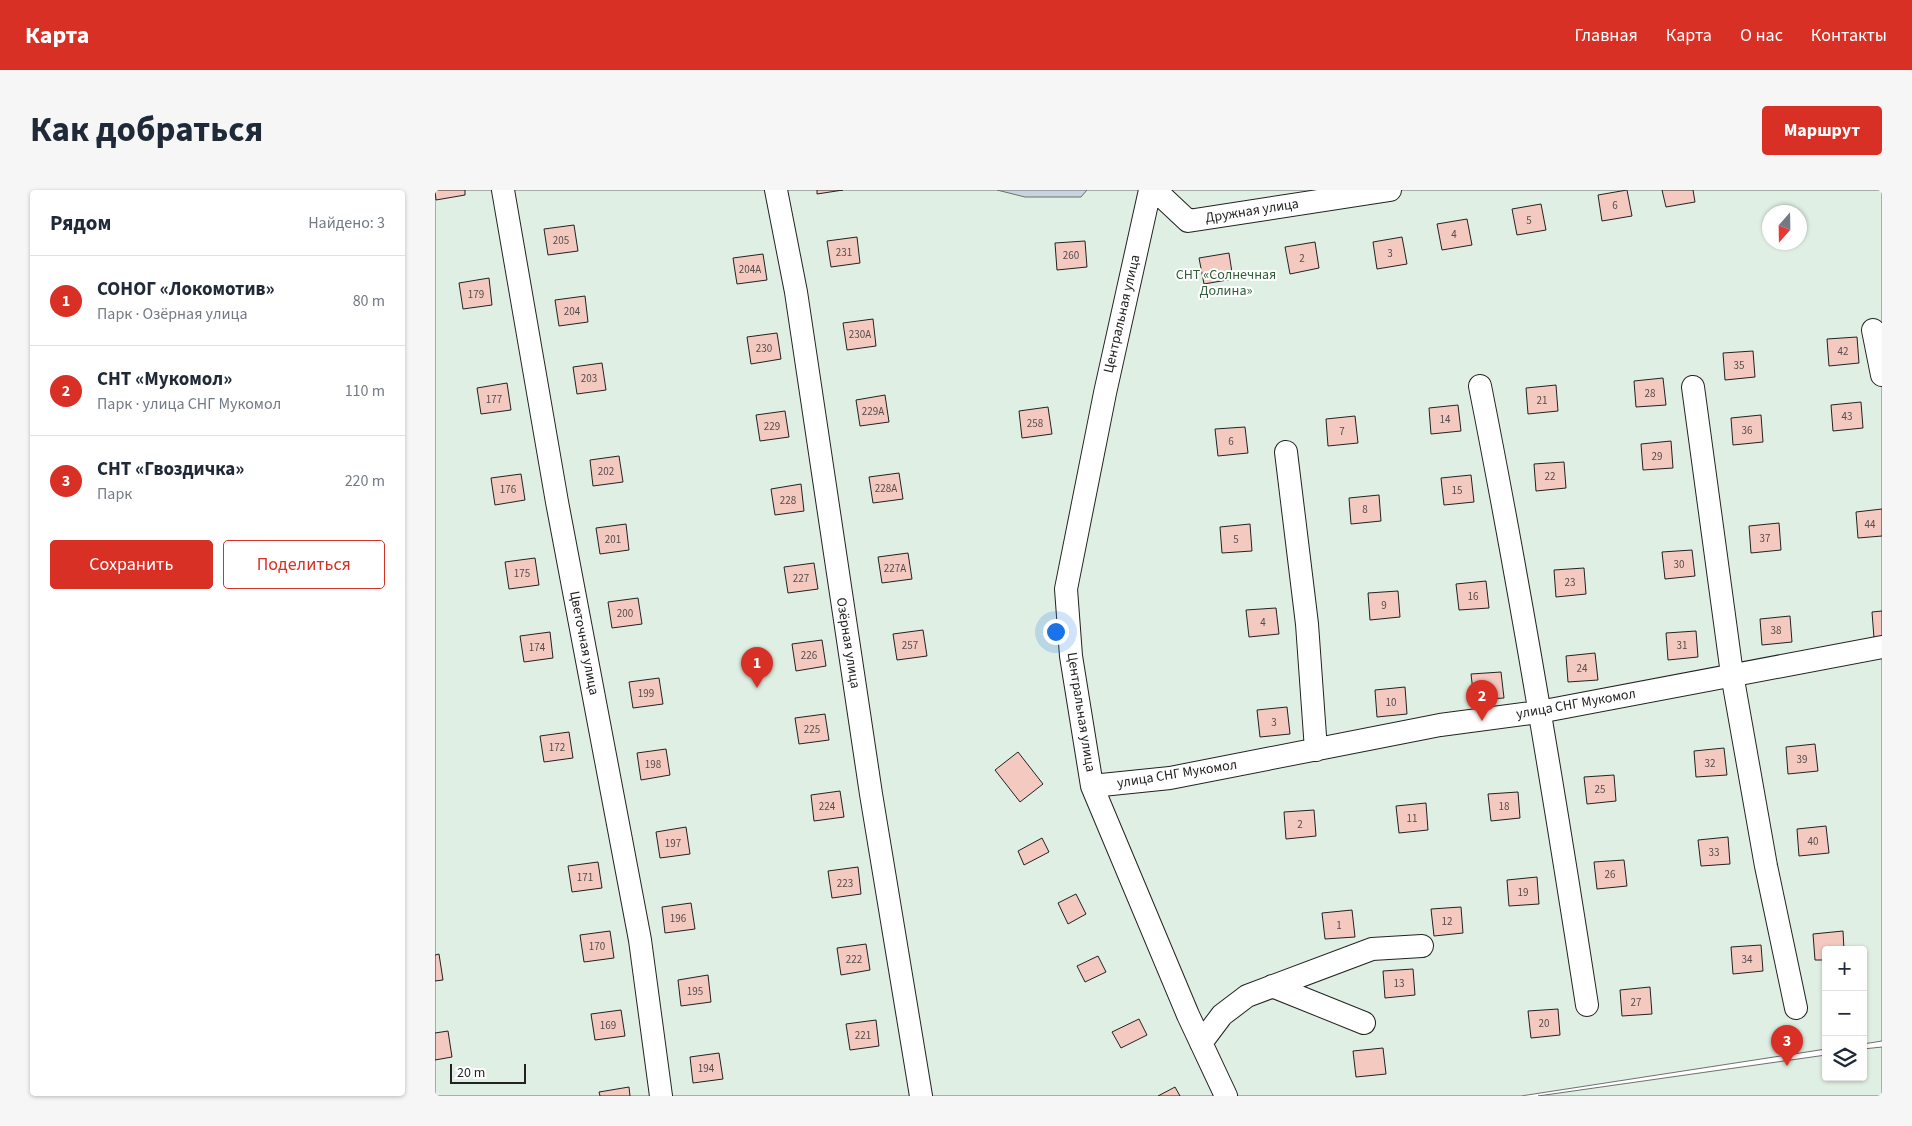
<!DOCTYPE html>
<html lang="ru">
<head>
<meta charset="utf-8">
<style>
  :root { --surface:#fff; --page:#f6f6f7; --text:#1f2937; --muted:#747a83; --line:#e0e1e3; --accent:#d93025 }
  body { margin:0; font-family:"Source Sans 3",sans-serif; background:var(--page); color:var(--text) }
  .controls { position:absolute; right:15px; bottom:15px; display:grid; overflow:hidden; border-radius:5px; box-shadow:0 1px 4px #0004 }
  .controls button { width:45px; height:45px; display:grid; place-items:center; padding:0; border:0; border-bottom:1px solid var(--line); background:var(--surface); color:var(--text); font:25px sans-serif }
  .compass { position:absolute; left:1327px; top:15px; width:45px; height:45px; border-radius:50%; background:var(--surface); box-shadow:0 1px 4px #0004; rotate:200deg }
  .scale { position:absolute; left:15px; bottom:12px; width:76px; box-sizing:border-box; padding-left:5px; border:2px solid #222; border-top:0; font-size:14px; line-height:18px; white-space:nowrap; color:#222; -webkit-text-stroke:4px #fff; paint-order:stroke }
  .you { position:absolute; left:620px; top:441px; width:18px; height:18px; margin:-12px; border:4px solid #fff; border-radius:50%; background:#1a73e8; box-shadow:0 0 0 8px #1a73e833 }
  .badge { display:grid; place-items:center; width:32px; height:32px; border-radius:50%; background:var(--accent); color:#fff; font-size:16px; font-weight:700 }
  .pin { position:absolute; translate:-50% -41px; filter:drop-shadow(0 1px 2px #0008) }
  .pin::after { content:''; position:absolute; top:26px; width:18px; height:15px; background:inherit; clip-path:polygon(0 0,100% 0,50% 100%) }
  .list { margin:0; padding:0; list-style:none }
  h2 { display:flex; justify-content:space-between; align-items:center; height:65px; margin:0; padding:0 20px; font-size:21px }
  h2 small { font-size:16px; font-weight:400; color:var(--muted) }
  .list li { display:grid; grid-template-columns:32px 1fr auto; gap:15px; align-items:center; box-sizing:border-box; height:90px; padding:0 20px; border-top:1px solid var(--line) }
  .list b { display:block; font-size:19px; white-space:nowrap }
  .list p { margin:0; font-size:16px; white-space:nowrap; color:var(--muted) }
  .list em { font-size:16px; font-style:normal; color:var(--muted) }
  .actions { display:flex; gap:10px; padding:15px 20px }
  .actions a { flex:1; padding:11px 0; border:1px solid var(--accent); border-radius:5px; text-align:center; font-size:18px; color:var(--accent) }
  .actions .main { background:var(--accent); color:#fff }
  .icon { flex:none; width:28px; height:28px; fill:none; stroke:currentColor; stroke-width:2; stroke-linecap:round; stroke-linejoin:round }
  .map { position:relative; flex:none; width:1447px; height:906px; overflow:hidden; border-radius:5px }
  header { display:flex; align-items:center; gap:30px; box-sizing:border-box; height:70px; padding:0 25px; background:var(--accent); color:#fff }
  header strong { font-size:24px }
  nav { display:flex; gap:28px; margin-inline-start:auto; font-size:18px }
  .intro { display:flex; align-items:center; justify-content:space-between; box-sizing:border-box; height:120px; padding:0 30px }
  h1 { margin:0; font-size:35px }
  .button { padding:12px 22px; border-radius:5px; background:var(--accent); color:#fff; font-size:18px; font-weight:700 }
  main { display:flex; gap:30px; padding:0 30px }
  aside { flex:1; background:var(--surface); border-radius:5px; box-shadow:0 1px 4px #0004 }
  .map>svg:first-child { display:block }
  .green { fill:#e0efe3; stroke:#6f6f6f; fill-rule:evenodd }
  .water { fill:#c7d3dd; stroke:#6f6f6f }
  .building { fill:#f3c9c0; stroke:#222 }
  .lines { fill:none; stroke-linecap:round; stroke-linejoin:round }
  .street-casing { stroke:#222; stroke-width:24 }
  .street { stroke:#fff; stroke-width:22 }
  .labels { text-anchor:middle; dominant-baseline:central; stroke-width:4; stroke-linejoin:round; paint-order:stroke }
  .number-label { font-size:11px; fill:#564c4a }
  .street-label { font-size:14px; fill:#222; stroke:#fff }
  .park-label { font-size:14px; fill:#2f5e38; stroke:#fff }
</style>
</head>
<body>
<header>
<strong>Карта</strong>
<nav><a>Главная</a><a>Карта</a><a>О нас</a><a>Контакты</a></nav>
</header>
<div class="intro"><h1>Как добраться</h1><a class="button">Маршрут</a></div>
<main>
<aside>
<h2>Рядом<small>Найдено: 3</small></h2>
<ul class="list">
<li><span class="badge">1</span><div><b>СОНОГ «Локомотив»</b><p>Парк · Озёрная улица</p></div><em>80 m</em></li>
<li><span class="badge">2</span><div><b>СНТ «Мукомол»</b><p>Парк · улица СНГ Мукомол</p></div><em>110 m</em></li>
<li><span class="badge">3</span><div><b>СНТ «Гвоздичка»</b><p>Парк</p></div><em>220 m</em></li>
</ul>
<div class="actions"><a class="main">Сохранить</a><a>Поделиться</a></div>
</aside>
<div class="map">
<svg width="1447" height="906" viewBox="0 0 1447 906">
  <rect width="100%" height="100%" fill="#fff"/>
  <path class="green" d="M0,0h1447v851l-19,3v-94h-37v99l-305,47h-1086zM1334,22h30v30h-30z
    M1447,857v49h-344l288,-41v22h37v-28z"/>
  <path class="water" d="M562,0h90l-6,7h-56z"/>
  <path class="building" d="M0,0h30v5l-29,5z
    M382,0h26l-26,4z
    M1192,0l5,26 -30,5 -4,-26z
    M1227,0h31l2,12 -29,5z
    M1106,14l5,26 -29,5 -5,-26z
    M1032,29l5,26 -30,5 -5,-26z
    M139,35l4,26 -30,4 -4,-26z
    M422,47l3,26 -29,4 -4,-26z
    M967,47l5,27 -30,5 -4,-27z
    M650,51l2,26 -30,3 -2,-27z
    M880,52l4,26 -29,6 -5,-27z
    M794,63l4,26 -29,5 -5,-26z
    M328,64l4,26 -30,4 -4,-26z
    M54,88l3,27 -29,4 -4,-26z
    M150,106l3,26 -29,4 -4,-26z
    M438,129l3,27 -29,4 -4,-27z
    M342,143l4,26 -30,5 -4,-27z
    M1422,147l2,26 -30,3 -2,-27z
    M1318,161l2,26 -30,3 -2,-27z
    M167,173l4,27 -29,4 -4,-27z
    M1228,188l3,27 -30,2 -2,-26z
    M72,193l4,27 -30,4 -4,-26z
    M1121,195l2,26 -30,3 -2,-26z
    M450,205l4,27 -29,4 -4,-26z
    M1426,212l2,26 -30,3 -2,-26z
    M1023,215l3,26 -30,3 -2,-26z
    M613,217l4,27 -30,4 -3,-27z
    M350,221l4,26 -29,4 -4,-26z
    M1326,225l2,27 -30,3 -2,-27z
    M920,226l3,27 -30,3 -2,-27z
    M810,237l3,26 -30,3 -3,-27z
    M1236,251l2,27 -30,2 -2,-26z
    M184,266l4,26 -30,4 -3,-26z
    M1129,272l2,26 -30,3 -2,-27z
    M464,283l4,26 -30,4 -4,-26z
    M86,284l4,26 -30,5 -4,-27z
    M1036,285l3,27 -30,3 -3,-27z
    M366,294l3,27 -29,4 -4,-26z
    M944,305l2,26 -30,3 -2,-26z
    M1447,319v27l-24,2 -2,-26z
    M1344,333l2,27 -30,3 -2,-27z
    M191,334l3,26 -29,4 -4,-26z
    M815,334l2,27 -30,2 -2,-26z
    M1257,360l3,26 -30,3 -3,-27z
    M473,363l4,26 -30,4 -4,-26z
    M100,368l4,27 -30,4 -4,-27z
    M379,373l4,26 -30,4 -4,-26z
    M1149,378l2,26 -30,3 -2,-27z
    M1051,391l3,27 -30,2 -3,-26z
    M963,401l2,26 -30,3 -2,-27z
    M203,408l4,26 -30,4 -4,-26z
    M841,418l3,26 -30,3 -3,-27z
    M1447,421v27h-8l-2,-26z
    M1355,426l2,26 -30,3 -2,-26z
    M488,440l4,26 -30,4 -4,-26z
    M1261,441l2,26 -30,3 -2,-27z
    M115,442l3,26 -29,4 -4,-26z
    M387,450l4,26 -30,5 -4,-27z
    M1160,463l3,27 -30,2 -2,-26z
    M1066,482l3,26 -30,2 -3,-26z
    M224,488l4,26 -30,4 -4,-26z
    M970,497l2,27 -30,3 -2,-27z
    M852,517l3,27 -30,3 -3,-27z
    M390,524l4,26 -30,4 -4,-26z
    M134,542l4,26 -29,4 -4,-26z
    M1380,554l3,27 -30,3 -2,-27z
    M1289,558l3,27 -31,2 -2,-26z
    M231,559l4,26 -29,5 -4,-27z
    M583,562l25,32 -23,18 -25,-32z
    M1179,585l2,26 -29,3 -3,-27z
    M405,601l4,26 -30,4 -3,-26z
    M1083,602l2,26 -29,3 -3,-27z
    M991,613l2,27 -29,3 -3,-27z
    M879,620l2,26 -30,3 -2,-27z
    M1391,636l3,27 -30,3 -2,-27z
    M251,637l4,27 -30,4 -4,-26z
    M1293,647l2,27 -29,2 -3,-26z
    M607,648l7,14 -25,13 -6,-14z
    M1189,670l3,26 -30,3 -3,-27z
    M163,672l4,26 -30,4 -4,-26z
    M423,677l3,27 -29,4 -4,-27z
    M1102,687l2,27 -30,2 -2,-26z
    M641,704l10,20 -18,10 -10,-21z
    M256,713l4,26 -30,4 -3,-26z
    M1026,717l2,26 -29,3 -3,-27z
    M917,720l3,27 -30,2 -3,-26z
    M175,741l4,27 -30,4 -4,-27z
    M1408,741l1,19h-18v10h-11l-2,-26z
    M431,754l4,26 -29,5 -4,-27z
    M1326,755l2,26 -30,3 -2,-27z
    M4,764l4,26 -8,1v-26z
    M663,766l8,16 -21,10 -8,-16z
    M978,779l2,26 -30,3 -2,-27z
    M273,785l3,27 -30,4 -3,-26z
    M1215,797l2,27 -30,2 -2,-26z
    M1123,819l2,26 -29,3 -3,-27z
    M186,820l4,26 -30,4 -4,-26z
    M704,829l8,16 -26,13 -9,-16z
    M441,830l3,26 -29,4 -4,-26z
    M13,841l4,26 -17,3v-27z
    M948,858l3,26 -30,3 -3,-26z
    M284,863l4,26 -30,4 -3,-26z
    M194,897l1,9h-30l-1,-4z
    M740,897l5,9h-22z"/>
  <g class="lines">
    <g class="street-casing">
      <path id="street" d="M68,0l54,312 83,438 21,156
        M341,0l20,102 75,502 50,302
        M715,0l-45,203 -39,196 5,67 21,130 96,229 38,81
        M720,0l33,31 202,-31
        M1438,140l9,45
        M1045,196c41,206 75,412 107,619
        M1258,197l39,287 34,192 30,142
        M851,262l21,172 9,126
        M657,596l78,-8 270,-53 99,-13 343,-65
        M837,796l92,37
        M766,853l21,-28 25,-19 125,-47 50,-3"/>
    </g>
    <use href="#street" class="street"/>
  </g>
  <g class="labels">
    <g class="number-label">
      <text x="1180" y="15">6</text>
      <text x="1094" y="30">5</text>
      <text x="1019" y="44">4</text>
      <text x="126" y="50">205</text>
      <text x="409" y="62">231</text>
      <text x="955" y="63">3</text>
      <text x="636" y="65">260</text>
      <text x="867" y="68">2</text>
      <text x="315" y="79">204А</text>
      <text x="41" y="104">179</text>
      <text x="137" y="121">204</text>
      <text x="425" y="144">230А</text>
      <text x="329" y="158">230</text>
      <text x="1408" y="161">42</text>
      <text x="1304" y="175">35</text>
      <text x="154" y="188">203</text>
      <text x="1215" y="203">28</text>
      <text x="59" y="209">177</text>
      <text x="1107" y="210">21</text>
      <text x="438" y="221">229А</text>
      <text x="1412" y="226">43</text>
      <text x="1010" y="229">14</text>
      <text x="600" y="233">258</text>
      <text x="337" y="236">229</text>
      <text x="1312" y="240">36</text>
      <text x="907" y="241">7</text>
      <text x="796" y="251">6</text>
      <text x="1222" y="266">29</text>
      <text x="171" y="281">202</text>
      <text x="1115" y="286">22</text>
      <text x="451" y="298">228А</text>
      <text x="73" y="299">176</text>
      <text x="1022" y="300">15</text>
      <text x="353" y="310">228</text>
      <text x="930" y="319">8</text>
      <text x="1435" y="334">44</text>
      <text x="1330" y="348">37</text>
      <text x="178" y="349">201</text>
      <text x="801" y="349">5</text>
      <text x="1244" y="374">30</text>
      <text x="460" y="378">227А</text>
      <text x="87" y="383">175</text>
      <text x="366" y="388">227</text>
      <text x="1135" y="392">23</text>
      <text x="1038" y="406">16</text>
      <text x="949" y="415">9</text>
      <text x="190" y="423">200</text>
      <text x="828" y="432">4</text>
      <text x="1341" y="440">38</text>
      <text x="475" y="455">257</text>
      <text x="1247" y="455">31</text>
      <text x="102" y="457">174</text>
      <text x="374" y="465">226</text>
      <text x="1147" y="478">24</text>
      <text x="211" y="503">199</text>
      <text x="956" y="512">10</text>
      <text x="839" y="532">3</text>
      <text x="377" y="539">225</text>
      <text x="122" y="557">172</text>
      <text x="1367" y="569">39</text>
      <text x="1275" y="573">32</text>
      <text x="218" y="574">198</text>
      <text x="1165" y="599">25</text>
      <text x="392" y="616">224</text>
      <text x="1069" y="616">18</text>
      <text x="977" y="628">11</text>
      <text x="865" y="634">2</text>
      <text x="1378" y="651">40</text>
      <text x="238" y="653">197</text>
      <text x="1279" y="662">33</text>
      <text x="1175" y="684">26</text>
      <text x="150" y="687">171</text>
      <text x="410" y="693">223</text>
      <text x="1088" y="702">19</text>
      <text x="243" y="728">196</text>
      <text x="1012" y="731">12</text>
      <text x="904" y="735">1</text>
      <text x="162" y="756">170</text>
      <text x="419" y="769">222</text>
      <text x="1312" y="769">34</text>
      <text x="964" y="793">13</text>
      <text x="260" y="801">195</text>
      <text x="1201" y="812">27</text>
      <text x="1109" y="833">20</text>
      <text x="173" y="835">169</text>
      <text x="428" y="845">221</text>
      <text x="271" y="878">194</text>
    </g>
    <g class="street-label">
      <text transform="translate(817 21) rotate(-9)">Дружная улица</text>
      <text transform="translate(687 124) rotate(-77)">Центральная улица</text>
      <text transform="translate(149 453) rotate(79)">Цветочная улица</text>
      <text transform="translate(413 453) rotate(81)">Озёрная улица</text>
      <text transform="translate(1141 514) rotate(-10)">улица СНГ Мукомол</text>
      <text transform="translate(646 522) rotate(81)">Центральная улица</text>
      <text transform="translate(742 584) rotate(-9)">улица СНГ Мукомол</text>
    </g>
    <g class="park-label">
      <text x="791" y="85">СНТ «Солнечная<tspan x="791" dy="16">Долина»</tspan></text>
    </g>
  </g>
</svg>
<div class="controls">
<button>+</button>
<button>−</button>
<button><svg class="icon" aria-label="layers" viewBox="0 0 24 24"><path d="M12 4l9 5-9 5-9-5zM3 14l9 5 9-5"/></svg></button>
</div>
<svg class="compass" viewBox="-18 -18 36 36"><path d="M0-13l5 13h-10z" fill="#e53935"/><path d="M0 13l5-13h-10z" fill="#747a83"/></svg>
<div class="scale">20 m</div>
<div class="you"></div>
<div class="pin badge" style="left:322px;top:498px">1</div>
<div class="pin badge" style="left:1047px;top:531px">2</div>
<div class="pin badge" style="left:1352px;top:876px">3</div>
</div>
</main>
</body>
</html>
